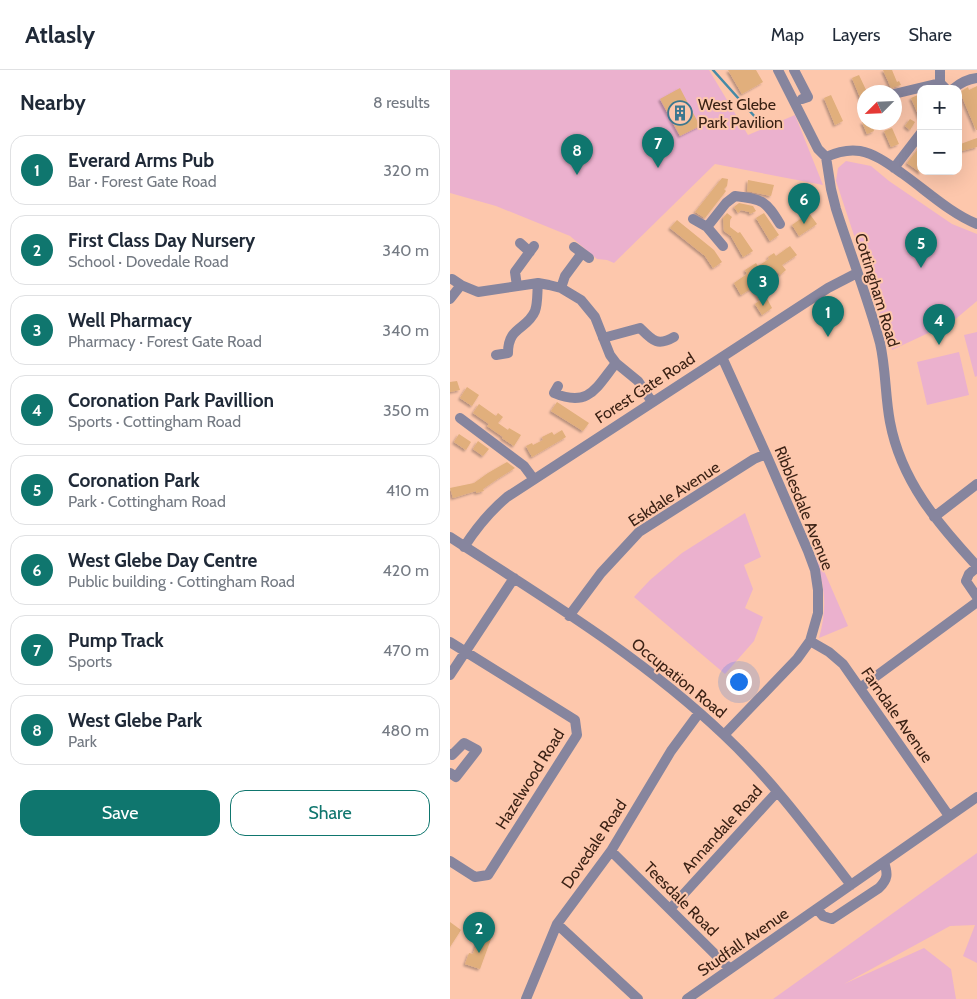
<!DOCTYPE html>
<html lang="en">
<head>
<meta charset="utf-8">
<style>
  :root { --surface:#fff; --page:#f2f2f3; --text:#1f2937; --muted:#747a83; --line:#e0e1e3; --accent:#0f766e }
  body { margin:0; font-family:Cabin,sans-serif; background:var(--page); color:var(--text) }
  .controls { position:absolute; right:15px; top:15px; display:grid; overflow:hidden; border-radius:10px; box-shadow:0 5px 20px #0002 }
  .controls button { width:45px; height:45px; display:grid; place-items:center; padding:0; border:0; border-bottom:1px solid var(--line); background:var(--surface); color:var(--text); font:25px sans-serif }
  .compass { position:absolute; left:407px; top:15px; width:45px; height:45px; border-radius:50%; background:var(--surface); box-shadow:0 5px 20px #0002; rotate:246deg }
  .you { position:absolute; left:288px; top:611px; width:18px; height:18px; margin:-12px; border:4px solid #fff; border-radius:50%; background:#1a73e8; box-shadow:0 0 0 8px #1a73e833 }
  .badge { display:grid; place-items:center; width:32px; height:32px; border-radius:50%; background:var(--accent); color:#fff; font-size:16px; font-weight:700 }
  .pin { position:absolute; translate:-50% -41px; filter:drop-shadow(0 1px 2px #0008) }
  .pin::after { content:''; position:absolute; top:26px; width:18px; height:15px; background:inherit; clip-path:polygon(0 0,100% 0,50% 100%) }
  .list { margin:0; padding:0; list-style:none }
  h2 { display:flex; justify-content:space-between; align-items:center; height:65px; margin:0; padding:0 20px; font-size:21px }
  h2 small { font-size:16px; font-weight:400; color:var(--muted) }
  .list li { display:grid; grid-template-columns:32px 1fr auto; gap:15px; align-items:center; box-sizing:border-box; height:70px; margin:0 10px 10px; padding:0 10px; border:1px solid var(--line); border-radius:15px }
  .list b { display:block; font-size:19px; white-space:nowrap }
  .list p { margin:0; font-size:16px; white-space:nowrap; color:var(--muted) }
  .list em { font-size:16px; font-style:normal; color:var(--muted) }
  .actions { display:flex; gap:10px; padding:15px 20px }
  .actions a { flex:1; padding:11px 0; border:1px solid var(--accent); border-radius:15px; text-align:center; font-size:18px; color:var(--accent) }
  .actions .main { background:var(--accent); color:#fff }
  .map { position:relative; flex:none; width:527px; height:929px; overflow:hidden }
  header { display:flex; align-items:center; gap:30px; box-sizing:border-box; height:70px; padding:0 25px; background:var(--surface); border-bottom:1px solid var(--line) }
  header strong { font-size:24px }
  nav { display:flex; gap:28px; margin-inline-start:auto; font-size:18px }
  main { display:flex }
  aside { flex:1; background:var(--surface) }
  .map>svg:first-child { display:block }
  .green { fill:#ebb1ce }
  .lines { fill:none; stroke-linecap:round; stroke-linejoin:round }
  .stream { stroke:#458aa7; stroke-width:2.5 }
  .building { fill:#e1af7b; filter:url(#shadow) }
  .minor { stroke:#86859e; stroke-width:10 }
  .labels { text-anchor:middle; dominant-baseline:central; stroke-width:4; stroke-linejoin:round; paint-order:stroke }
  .poi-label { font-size:16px; fill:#3b2215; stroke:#fdc7ac; text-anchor:start }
  .street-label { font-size:16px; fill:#3b2215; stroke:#fdc7ac }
</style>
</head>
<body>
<header>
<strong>Atlasly</strong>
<nav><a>Map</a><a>Layers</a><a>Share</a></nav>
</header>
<main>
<aside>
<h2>Nearby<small>8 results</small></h2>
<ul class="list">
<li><span class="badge">1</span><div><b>Everard Arms Pub</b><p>Bar · Forest Gate Road</p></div><em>320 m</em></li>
<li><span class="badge">2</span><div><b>First Class Day Nursery</b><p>School · Dovedale Road</p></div><em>340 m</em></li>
<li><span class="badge">3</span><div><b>Well Pharmacy</b><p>Pharmacy · Forest Gate Road</p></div><em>340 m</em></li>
<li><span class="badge">4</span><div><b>Coronation Park Pavillion</b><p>Sports · Cottingham Road</p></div><em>350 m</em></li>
<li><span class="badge">5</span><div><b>Coronation Park</b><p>Park · Cottingham Road</p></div><em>410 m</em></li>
<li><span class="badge">6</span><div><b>West Glebe Day Centre</b><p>Public building · Cottingham Road</p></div><em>420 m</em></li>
<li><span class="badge">7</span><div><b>Pump Track</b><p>Sports</p></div><em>470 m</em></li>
<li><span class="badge">8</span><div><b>West Glebe Park</b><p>Park</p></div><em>480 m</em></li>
</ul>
<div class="actions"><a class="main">Save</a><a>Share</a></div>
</aside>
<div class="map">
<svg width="527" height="929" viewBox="0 0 527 929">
  <defs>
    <filter id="shadow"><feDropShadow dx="-2" dy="2" stdDeviation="1" flood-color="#0004"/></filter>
  </defs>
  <rect width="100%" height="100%" fill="#fdc7ac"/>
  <path class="green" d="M0,0h259l39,65 47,-20 28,70 -108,-21 -101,99 -7,-3 -10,-1 -27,-23 -74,-30 -46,-13z
    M396,91l25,5 18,15 63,43 25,10v67l-25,21 -60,28 -56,-169 2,-13z
    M527,262v44l-2,1 -11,-42z
    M509,282l10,43 -42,10 -10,-43z
    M295,443l16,44 -17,8 9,24 -8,19 18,9 -9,24 -29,33 -91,-77 16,-17 32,-27z
    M368,487l30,69 -29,12c8,-29 7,-51 -4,-79z
    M527,783v110l-14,-7 12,-31 -25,1 -106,58 80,-36 27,21 5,30h-183z"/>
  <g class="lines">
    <path class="stream" d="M263,0l43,48"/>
  </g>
  <path class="building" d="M278,0h28l7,12 -21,12z
    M433,0h9l5,12 2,-1 2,4 -10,3z
    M409,5l8,17h-3v15l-12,-29z
    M527,16v44h-1l-16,-38 8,-5 1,3z
    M230,18l20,38 -20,10 -20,-37z
    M381,25l12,26 -8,4 -11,-27z
    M468,25l3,7v19l-10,-23z
    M460,49l5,3 -5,8 -5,-4z
    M412,52h9l3,9 -7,3z
    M442,58l7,16 -8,3 -7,-16z
    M527,68v9l-19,5v-7z
    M471,75v28l-14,-10z
    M272,108l6,1 -1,7 -3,3 2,2 -21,27 -10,-6z
    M298,110l26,5 -3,11 -24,-5z
    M289,133l14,3 3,5 -6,3 -1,-2 -8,-2 -3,3 -4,-6z
    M277,143l5,4 -2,3v7l8,6 2,-1 13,19 -10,6 -12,-21 -7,-5 -1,-13z
    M314,143l15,22 -9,6 -14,-23z
    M359,143l8,11 -18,12 -7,-11z
    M227,150l37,30 8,12 -9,6 -8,-12 -35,-28z
    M340,176l7,9 -15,10 4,5 -6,5 -2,-3 -18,13 12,23 -10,7 -7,-11 5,-4 -8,-12 -11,7 -7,-12 13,-9 -2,-4 11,-7 2,3 11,-7 -1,-2 6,-4 2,3z
    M7,311l3,9 -10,2v-10z
    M17,317l12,8 -7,11 -12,-8z
    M107,332l32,21 -6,8 -32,-20z
    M29,334l17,12 2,-3 5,4 -5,6 10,7 1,-2 12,7 -7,11 -12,-8 1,-1 -16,-11 2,-2 -16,-11z
    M112,360l4,7 -34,20 -6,-11 6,-3 1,2 10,-5 -1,-3 10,-5 2,3z
    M9,364l12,8 -5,8 -12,-8z
    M28,371l11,8 -6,7 -10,-7z
    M57,392l8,6 -16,10 -16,11 1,2 -8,2v-2l-23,7 -3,-10 24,-5 14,-10z
    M0,852l11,8 -11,17z
    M39,856l6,2 -15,41 -15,-5 4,-11 4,1 6,-17 -2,-1 3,-7 7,3z"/>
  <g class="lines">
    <path class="minor" d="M328,0l40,79 8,8 5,32 5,20c14,44 32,89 44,134 6,26 5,53 10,79 11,59 48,102 87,144
      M344,0l14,27 -6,2
      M490,13v-13
      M503,19c7,-6 15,-10 24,-11
      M444,24l46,-11 6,6
      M376,87c11,-5 22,-8 34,-6 16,3 30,14 43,23 24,17 47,39 74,50
      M444,98l27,-35
      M243,149l14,8 16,19
      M257,157l19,-24 9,-7c28,3 31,5 45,28
      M70,173l10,9
      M124,177l15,11
      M2,209l9,6 17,7 60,-9 11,2 12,3 20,12 14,17 15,38 6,8 22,18 14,21
      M67,216l-2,-14 19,-26
      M111,218l4,-12 17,-23
      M0,229l11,-14
      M153,268l37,-10c12,12 17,19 34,9
      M46,285l12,-2c0,-27 19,-23 27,-42 3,-8 2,-19 3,-28
      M272,287l44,97 42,97 7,19 3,20v23l-8,28 -13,18 -73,76
      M108,316l-4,7c35,15 42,-5 62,-30
      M10,348l64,48 9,12
      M484,447l43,-33
      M0,467c94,61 192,120 274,198 48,45 87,98 127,150
      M14,477c13,-20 25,-35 43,-50l321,-209 29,-15
      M527,497l-8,7 -3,7 11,16
      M119,546l32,-43 38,-41 115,-73 12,-5
      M360,571l19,11 14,12 106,152
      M0,572l125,78 2,15 -89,140 -13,2 -25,-16
      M0,605l64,-97
      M410,618l117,-86
      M0,684l2,1 12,-12 13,7 -21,27 -6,-4
      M161,781l119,118
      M220,839l107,-117
      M367,839l6,7 9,3 47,-31c9,-9 9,-14 5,-26
      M107,854l81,75
      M76,929l31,-75 54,-73 60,-100 28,-38
      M237,929l290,-202"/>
  </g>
  <defs>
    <g id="building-ring" transform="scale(1.25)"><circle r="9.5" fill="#fdc7ac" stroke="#3c778f" stroke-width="1.5"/><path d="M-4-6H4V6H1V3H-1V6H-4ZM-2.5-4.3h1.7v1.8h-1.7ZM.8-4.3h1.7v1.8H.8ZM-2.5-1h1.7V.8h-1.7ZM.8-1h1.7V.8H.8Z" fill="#3c778f"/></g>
  </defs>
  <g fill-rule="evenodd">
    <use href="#building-ring" x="230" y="43"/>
  </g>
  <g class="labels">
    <g class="poi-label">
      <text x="248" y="34">West Glebe<tspan x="248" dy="18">Park Pavilion</tspan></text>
    </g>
    <g class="street-label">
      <text transform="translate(427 220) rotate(73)">Cottingham Road</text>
      <text transform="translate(195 318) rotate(-33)">Forest Gate Road</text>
      <text transform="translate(224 424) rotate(-33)">Eskdale Avenue</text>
      <text transform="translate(354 438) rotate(68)">Ribblesdale Avenue</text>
      <text transform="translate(229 608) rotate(39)">Occupation Road</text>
      <text transform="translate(447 645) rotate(55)">Farndale Avenue</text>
      <text transform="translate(80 709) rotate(-58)">Hazelwood Road</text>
      <text transform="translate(272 759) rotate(-48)">Annandale Road</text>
      <text transform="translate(144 774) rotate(-56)">Dovedale Road</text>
      <text transform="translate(231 829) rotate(45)">Teesdale Road</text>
      <text transform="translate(293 872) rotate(-35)">Studfall Avenue</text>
    </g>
  </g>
</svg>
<div class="controls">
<button>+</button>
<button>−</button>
</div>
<svg class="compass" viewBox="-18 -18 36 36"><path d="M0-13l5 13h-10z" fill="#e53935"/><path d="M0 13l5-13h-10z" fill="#747a83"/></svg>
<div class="you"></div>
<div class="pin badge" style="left:378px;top:267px">1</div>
<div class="pin badge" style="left:29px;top:883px">2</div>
<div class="pin badge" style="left:313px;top:236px">3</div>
<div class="pin badge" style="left:489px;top:275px">4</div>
<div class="pin badge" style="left:471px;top:198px">5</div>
<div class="pin badge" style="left:354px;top:154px">6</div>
<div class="pin badge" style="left:208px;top:98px">7</div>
<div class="pin badge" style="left:127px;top:105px">8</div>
</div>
</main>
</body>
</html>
